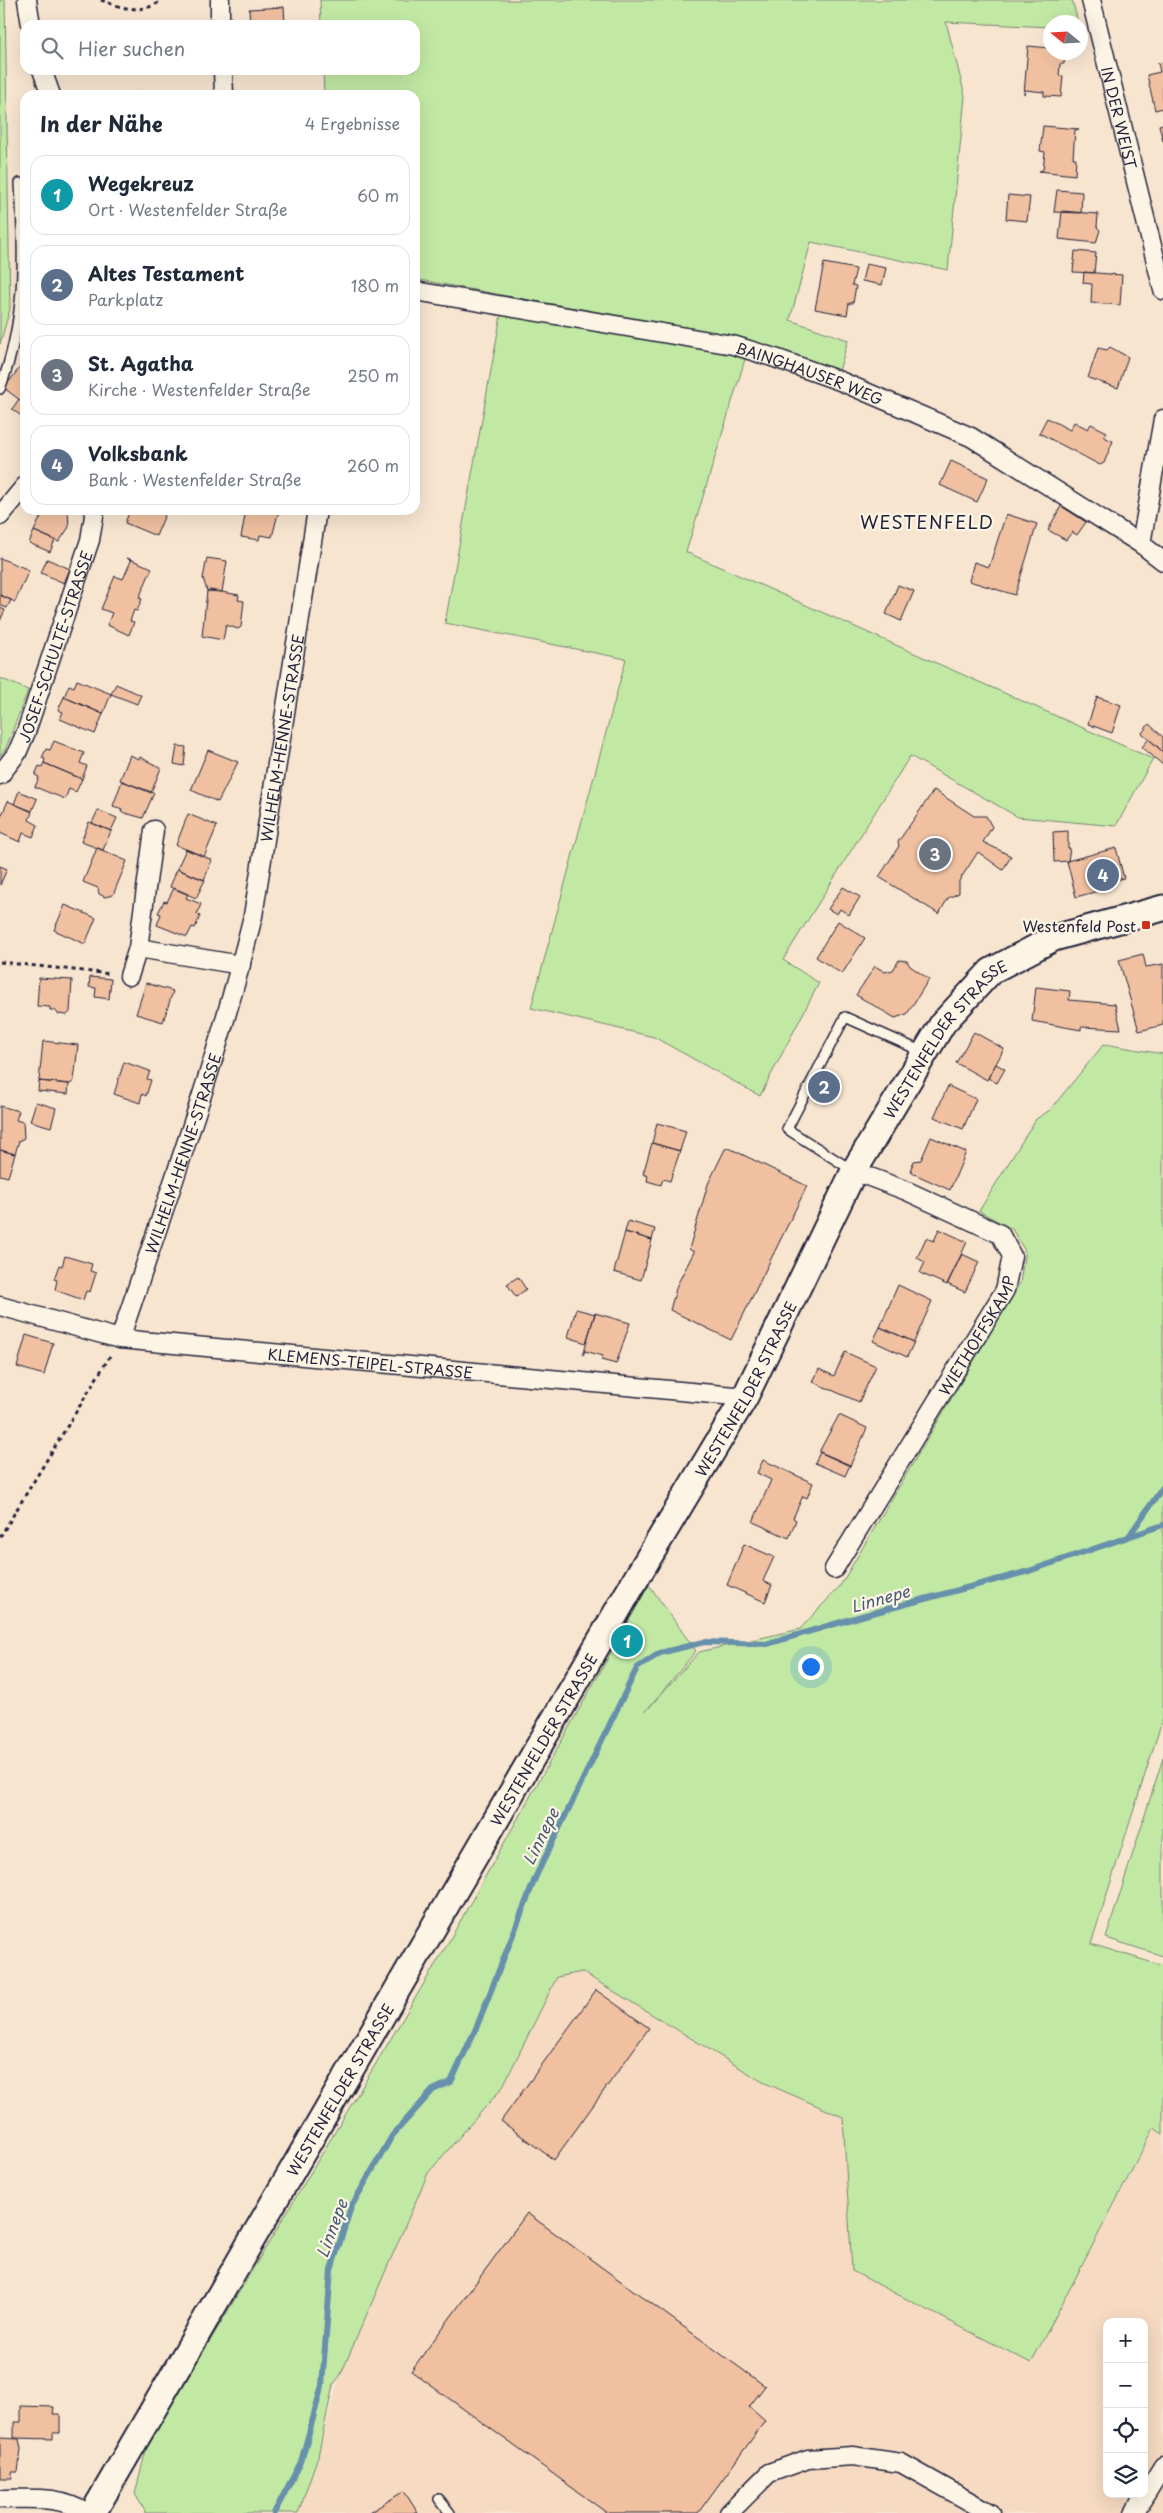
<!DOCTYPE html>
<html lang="de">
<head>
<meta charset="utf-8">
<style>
  :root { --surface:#fff; --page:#f6f6f7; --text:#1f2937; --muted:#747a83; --line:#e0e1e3; --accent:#2563eb }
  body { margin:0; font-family:"Playpen Sans",sans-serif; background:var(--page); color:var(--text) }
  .controls { position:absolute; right:15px; bottom:15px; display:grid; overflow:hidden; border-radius:10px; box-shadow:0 5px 20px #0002 }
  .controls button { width:45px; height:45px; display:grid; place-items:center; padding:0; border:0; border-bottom:1px solid var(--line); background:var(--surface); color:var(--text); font:25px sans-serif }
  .compass { position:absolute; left:1043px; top:15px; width:45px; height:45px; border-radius:50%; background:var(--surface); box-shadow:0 5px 20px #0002; rotate:288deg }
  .you { position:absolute; left:810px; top:1666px; width:18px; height:18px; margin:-12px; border:4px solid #fff; border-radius:50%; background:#1a73e8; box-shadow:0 0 0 8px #1a73e833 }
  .badge { display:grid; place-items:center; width:32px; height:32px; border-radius:50%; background:var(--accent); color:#fff; font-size:16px; font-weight:700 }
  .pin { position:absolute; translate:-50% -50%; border:2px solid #fff; box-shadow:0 1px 5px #0006 }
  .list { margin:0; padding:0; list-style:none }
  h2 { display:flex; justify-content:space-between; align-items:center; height:65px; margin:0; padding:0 20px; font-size:21px }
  h2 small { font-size:16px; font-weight:400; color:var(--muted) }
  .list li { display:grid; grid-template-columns:32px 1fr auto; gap:15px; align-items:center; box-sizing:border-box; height:80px; margin:0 10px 10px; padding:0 10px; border:1px solid var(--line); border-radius:15px }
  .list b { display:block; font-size:19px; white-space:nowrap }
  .list p { margin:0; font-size:16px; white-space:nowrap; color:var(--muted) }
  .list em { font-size:16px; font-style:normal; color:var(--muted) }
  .icon { flex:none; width:28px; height:28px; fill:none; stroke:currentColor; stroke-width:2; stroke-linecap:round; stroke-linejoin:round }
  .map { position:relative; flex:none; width:1163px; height:2513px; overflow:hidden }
  .search { position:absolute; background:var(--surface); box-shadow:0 5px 20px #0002; left:20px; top:20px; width:400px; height:55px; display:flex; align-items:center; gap:12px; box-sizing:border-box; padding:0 18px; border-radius:15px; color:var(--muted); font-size:19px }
  .panel { position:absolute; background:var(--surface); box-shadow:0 5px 20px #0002; left:20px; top:90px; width:400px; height:425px; border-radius:15px }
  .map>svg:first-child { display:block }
  .built { fill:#f6dac2; fill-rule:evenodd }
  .green { fill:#c2e9a4; stroke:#728670 }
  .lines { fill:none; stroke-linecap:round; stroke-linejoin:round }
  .stream { stroke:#6690ab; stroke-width:6 }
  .building { fill:#f0c0a0; stroke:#22223b }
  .lane-casing { stroke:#22223b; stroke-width:12 }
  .street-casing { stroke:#22223b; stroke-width:21 }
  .secondary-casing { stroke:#22223b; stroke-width:29 }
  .path { stroke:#22223b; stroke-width:3; stroke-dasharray:4 4; stroke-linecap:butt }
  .lane { stroke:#fcf5e5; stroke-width:9 }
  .street { stroke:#fcf5e5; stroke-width:18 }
  .secondary { stroke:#fcf5e5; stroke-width:25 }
  .poi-dot { fill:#c8321e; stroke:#fcf5e5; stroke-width:2 }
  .labels { text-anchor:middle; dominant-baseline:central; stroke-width:4.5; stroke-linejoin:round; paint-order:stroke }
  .street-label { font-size:15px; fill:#22223b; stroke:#fcf5e5 }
  .poi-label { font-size:15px; fill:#22223b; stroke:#fcf5e5; text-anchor:end }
  .water-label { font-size:16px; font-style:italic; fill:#445973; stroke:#fcf5e5 }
  .quarter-label { font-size:18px; letter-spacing:1px; fill:#22223b; stroke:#fcf5e5 }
</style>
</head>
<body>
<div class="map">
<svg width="1163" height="2513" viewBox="0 0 1163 2513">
  <rect width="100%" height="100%" fill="#f8e5d0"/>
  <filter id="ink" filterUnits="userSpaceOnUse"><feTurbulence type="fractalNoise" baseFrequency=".02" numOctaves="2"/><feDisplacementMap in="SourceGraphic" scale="10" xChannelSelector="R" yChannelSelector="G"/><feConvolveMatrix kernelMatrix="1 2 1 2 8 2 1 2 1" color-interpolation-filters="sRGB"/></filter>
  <g filter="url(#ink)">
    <path class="built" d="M582,1972l181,110 81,35 8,154 179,92 124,-235 8,6v379h-865l20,-57 22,-80 88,-203 74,-85 55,-111zM1107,2322h37v172h-37z"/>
    <path class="green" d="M0,0h5l5,309 -10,35z
      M320,0h752l6,22h-28v5l-104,-5 19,74 -17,174 -137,-28 -21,78 58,20 -9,31 -88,-30 -336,-62v-184h-91l-1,-25h92v-45h-94z
      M501,315l245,41 -60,196 467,207 -37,67 -98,-9 -108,-61 -127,204 36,23 -59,113 -106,-59 -123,-29 95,-349 -181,-36z
      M0,678l28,12 -22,58 -6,8z
      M1104,1044l59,10v664l-72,226 72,22v168l-9,-6 -123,235 -179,-92 -9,-154 -80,-35 -181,-110 -25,5 -55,111 -74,85 -88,203 -7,9 -15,71 -20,57h-152l-11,-19 12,-48 297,-496 205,-365 47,66 -50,60 53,-59 101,-23 40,-43 180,-303 5,-32 -13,-22 -33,-18 57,-92 14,-9z
      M1163,1758v198l-57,-18z"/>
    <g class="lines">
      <path class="stream" d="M1129,1536l34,-49
        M274,2513l27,-51 21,-77 9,-115 20,-63 41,-71 41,-46 18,-8 26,-56 59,-150 101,-208 23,-15 44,-11 63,2 98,-29 164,-44 134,-46"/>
    </g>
    <path class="building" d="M284,7l1,18h-35l-1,-16z
      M1028,46l22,2v4h15l-1,12h-4l-1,12h4l-2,21 -17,-1v-4l-19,-2 -1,4z
      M1163,62v46l-8,2 -8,-35 13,-3 -2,-9z
      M139,91l27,3v1h-28z
      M1163,124v17l-4,-16z
      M1043,126l36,3 -4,1 -2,28h3l-1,17 -36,-4 4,-1 2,-18 -5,-1z
      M1057,190l25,2 -1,21 -27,-1z
      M1008,195l22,2 -3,24 -21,-2z
      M1062,211l36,3 -1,13 3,3 -4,13 -37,-4z
      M1075,251l21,2 -2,20 -21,-1z
      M824,263l32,6 -4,16 4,1 -3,17h-4l-2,12 -32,-6z
      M866,264l20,4 -4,17 -20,-4z
      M1084,272l38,3 -2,30 -29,-2 1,-19 -9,-1z
      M1110,347l18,10 -10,31 -30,-10 10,-30 9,2z
      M25,361v43l-21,-16z
      M19,399l6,5v15l-13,-10z
      M1047,418l23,12 4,-8 14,7 3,-5 16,8 -3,5 9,4 -9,22 -4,2 -61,-32z
      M951,461l37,17 -11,24 -37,-17z
      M1061,506l25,16 -9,13 -5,-3 -6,8 -18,-10z
      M44,510h24l1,17 -10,15 -25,-11z
      M130,510h37l-11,26 -31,-13z
      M246,510h33l-7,27 -12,-2 -1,5 -18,-3z
      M1006,514l31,10 -22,71 -46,-14 5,-19 15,5z
      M34,531l21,9 -5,12 -21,-9z
      M0,558l29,12 -14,32 -15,-7z
      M127,558l25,10 -13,30 3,1 -5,12 -3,-1 -4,11 4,1 -5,13 -22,-10 5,-12 -11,-4 14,-33 8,3 8,-18z
      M207,558l20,3 -5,31 -15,-1 -4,-13z
      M47,559l23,10 -6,14 -23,-10z
      M898,585l16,6 -13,30 -15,-7z
      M210,590l29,5 -1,5 6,1 -3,26 -3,2 -12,-4 -3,15 -21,-4 5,-45z
      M0,595l11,5 -4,8 -7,-3z
      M0,608l5,2 -5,11z
      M77,680l34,14 -8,20 -39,-17 5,-12 5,2z
      M116,684l25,11 -4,9 -26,-10z
      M64,697l39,17 -8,20 -35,-15 3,-7 -5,-2z
      M1097,697l24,8 -9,28 -24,-9z
      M1149,724l14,13v15l-21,-19z
      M1149,739l14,13v13l-21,-18z
      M54,741l30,12 -4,10 7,3 -5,13 -38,-16 1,-4 -3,-1 4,-9 4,1z
      M177,746l9,1 -2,19 -10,-2z
      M208,750l30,12 -20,40 -27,-12z
      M130,755l9,4 1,-2 21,11 -10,25 -31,-13z
      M44,763l38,16 -6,13 -7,-3 -4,10 -30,-12 4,-10 -4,-2 4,-9 3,1z
      M122,781l32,12 -11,25 -22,-6 1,-3 -9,-3z
      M934,790l40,26h12l6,11 -9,15 28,14 -8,14 -25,-18 -19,29v12l-11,5 -9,16 -60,-37 20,-31 -1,-4z
      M19,791l18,8 -5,12 -18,-7z
      M8,801l24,11 -3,8 9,5 -5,12 -10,-4 -3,9 -20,-9v-14z
      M98,810l19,8 -6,13 -19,-8z
      M188,814l29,12 -13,31 -28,-12z
      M89,822l22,9 -8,19 -22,-8z
      M1068,831v17h2l-2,13 -14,1 -1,-30z
      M97,848l30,13 -14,34 -8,2 -6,-3 -1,-6 -15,-6z
      M1116,848l8,30 -24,6 2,6 -26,7 -9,-36z
      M186,849l26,11 -8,20 -27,-11z
      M0,866l7,3 -7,16z
      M177,869l28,11 -9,18 -26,-11z
      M843,887l17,10 -11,18 -9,-6 -3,5 -9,-5z
      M174,888l14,6 -2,4 15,6 -4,10 3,2 -5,12 -3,-1 -5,10 -30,-12 4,-11 -3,-1 6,-12 3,1z
      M65,905l31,13 -11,26 -31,-14z
      M838,921l27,17 -23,36 -26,-17z
      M1143,954l3,13 17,-3v61l-24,6 -20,-71z
      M899,960l8,1 3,5 19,13 -22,35 -12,4 -39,-23 19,-29 10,6 8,-2z
      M90,977l21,2 -2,20 -14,-2 1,-9 -7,-1z
      M39,978l33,2 -2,32 -3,3 -9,-1 -3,-4h-5v-3l-13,-1z
      M146,983l27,8 -10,31 -27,-8z
      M1036,987l34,4 -1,9 46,4 6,25 -40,-2v3l-49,-9z
      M974,1032l30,17 -17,31 -31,-17z
      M43,1041l35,4 -4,36 -4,3 -31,-3z
      M124,1062l26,9 -3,8 4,1 -5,16 -4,-2 -2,9 -26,-9z
      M996,1064l9,5 -8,14 -9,-5z
      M39,1081l30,3 -1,10 -30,-3z
      M948,1086l28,13 -13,30 -29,-12z
      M36,1102l20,6 -5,19 -21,-6z
      M0,1106l19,5 -3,9 7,2 1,16 -5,3 -4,13 -15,-4z
      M657,1123l29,8 -6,20 -28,-8z
      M931,1137l35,15 -16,38 -38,-17 -1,-5 3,-7 7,-1z
      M652,1143l28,8 -10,30 -7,-2 -2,6 -14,-4 1,-5 -5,-2z
      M729,1148l78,38 -76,154 -61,-30 7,-25 17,-33 -5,-3 19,-65 17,-35z
      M0,1150l15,4 -7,23 -8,-2z
      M628,1221l27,8 -3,11 -27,-8z
      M939,1229l28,13 -20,43 -27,-12 5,-11 -8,-4 9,-20 8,3z
      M625,1232l27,8 -11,40 -27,-8z
      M962,1254l17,8 -14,30 -18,-8z
      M65,1256l27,8 -2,7 6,2 -6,19 -4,-1 -3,9 -28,-10 2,-10 -3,-1 5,-14 3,1z
      M518,1277l8,12 -10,8 -9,-13z
      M898,1285l34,16 -18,41 -34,-15z
      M576,1309l19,5 -9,29 -18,-6z
      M595,1313l35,10 -14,41 -15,-4 2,-4 -18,-5 -2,4z
      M880,1327l34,15 -7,15 -34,-16z
      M26,1335l27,8 -9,32 -27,-8z
      M845,1352l31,14 -17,36 -46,-20 6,-13 15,7z
      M839,1415l28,13 -17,38 -31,-14z
      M820,1452l30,13 -5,11 -30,-13z
      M763,1460l50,23 -6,15 -4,-2 -10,22 3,2 -7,18 -36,-16 18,-42 -14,-7z
      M744,1544l30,13 -11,24 9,4 -7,17 -38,-17z
      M596,1990l53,38 -95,132 -53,-39z
      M527,2213l238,173 -16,21 16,14 -67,92h-91l-196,-142z
      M21,2406l33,1 -1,7h7v19h-7v6l-39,-1v-16h7z
      M0,2438l19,1 2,10 -3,23h-6v6h-12z
      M404,2491l14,22h-49z"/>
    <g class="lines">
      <g class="lane-casing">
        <path id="lane" d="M0,389c26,-69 24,-133 20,-206
          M852,1170l-65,-41 58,-112 78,35
          M439,2499l11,14"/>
      </g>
      <g class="street-casing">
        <g id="street">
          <path d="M27,0l4,25"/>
          <path id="s1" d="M1091,0l72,290"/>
          <path d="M220,25v-25"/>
          <path d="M42,70l9,25"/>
          <path d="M223,70l1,25"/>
          <path id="s2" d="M415,291l318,54 42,13 65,23 131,56 170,107 22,17"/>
          <path d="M0,516l25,-30"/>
          <path d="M1141,544l22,-125"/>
          <path id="s3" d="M0,775l17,-22 9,-21 64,-192 5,-30"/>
          <path d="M138,948l16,-118"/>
          <path d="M129,976l9,-28 103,17"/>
          <path id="s4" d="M0,1306l120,33 625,58"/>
          <path id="s5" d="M120,1339c47,-140 98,-280 133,-423l64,-406"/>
          <path id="s6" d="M834,1569l171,-279 7,-34 -12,-22 -93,-43 -53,-20"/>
          <path d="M0,2499c31,0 61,-4 87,14"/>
          <path d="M729,2513l40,-40 39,-14 45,-3 48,7 89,50"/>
          <path d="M1134,2513l29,-47"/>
        </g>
      </g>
      <g class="secondary-casing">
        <g id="secondary">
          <path id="s7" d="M93,2513l547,-941 105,-175 109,-226 89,-148 48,-52 63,-33 109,-30"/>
        </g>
      </g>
      <path class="path" d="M101,0c20,8 42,15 61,0
        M0,962l111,12
        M0,1537l110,-181"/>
      <use href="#lane" class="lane"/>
      <use href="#street" class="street"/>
      <use href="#secondary" class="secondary"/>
    </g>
  </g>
  <rect class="poi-dot" x="1141" y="920" width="10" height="10" rx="2.5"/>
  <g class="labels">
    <g class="street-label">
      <text stroke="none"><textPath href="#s1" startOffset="121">IN DER WEIST</textPath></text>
      <text stroke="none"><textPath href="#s2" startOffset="404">BAINGHAUSER WEG</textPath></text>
      <text stroke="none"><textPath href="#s3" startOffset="141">JOSEF-SCHULTE-STRASSE</textPath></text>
      <text stroke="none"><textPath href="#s5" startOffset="624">WILHELM-HENNE-STRASSE</textPath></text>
      <text stroke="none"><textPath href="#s7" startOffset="1705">WESTENFELDER STRASSE</textPath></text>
      <text stroke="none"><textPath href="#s5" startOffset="196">WILHELM-HENNE-STRASSE</textPath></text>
      <text stroke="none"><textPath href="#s6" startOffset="274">WIETHOFFSKAMP</textPath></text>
      <text stroke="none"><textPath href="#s4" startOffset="376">KLEMENS-TEIPEL-STRASSE</textPath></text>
      <text stroke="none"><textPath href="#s7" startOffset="1300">WESTENFELDER STRASSE</textPath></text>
      <text stroke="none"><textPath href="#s7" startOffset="895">WESTENFELDER STRASSE</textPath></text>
      <text stroke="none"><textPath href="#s7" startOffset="490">WESTENFELDER STRASSE</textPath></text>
    </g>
    <g class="poi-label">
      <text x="1136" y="925">Westenfeld Post</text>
    </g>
    <g class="water-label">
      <text transform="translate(880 1598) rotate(-16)">Linnepe</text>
      <text transform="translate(540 1836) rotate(-64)">Linnepe</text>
      <text transform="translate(331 2228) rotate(-70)">Linnepe</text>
    </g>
    <g class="quarter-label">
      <text x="927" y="521">WESTENFELD</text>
    </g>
  </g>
</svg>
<div class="controls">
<button>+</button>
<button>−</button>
<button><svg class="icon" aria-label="locate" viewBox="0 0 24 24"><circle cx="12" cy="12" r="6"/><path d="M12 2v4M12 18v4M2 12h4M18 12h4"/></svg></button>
<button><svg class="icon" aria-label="layers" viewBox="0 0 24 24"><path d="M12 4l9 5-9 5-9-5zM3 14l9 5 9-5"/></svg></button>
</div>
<svg class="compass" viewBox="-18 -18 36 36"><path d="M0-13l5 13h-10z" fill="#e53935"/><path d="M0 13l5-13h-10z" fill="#747a83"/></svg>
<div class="you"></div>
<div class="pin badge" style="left:627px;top:1641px;background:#0f9aa8">1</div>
<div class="pin badge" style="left:824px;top:1087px;background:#5c6f8a">2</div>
<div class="pin badge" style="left:935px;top:854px;background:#6b7280">3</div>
<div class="pin badge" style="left:1103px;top:875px;background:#5c6f8a">4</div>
<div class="search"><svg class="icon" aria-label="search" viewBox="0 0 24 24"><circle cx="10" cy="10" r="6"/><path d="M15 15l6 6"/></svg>Hier suchen</div>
<section class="panel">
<h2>In der Nähe<small>4 Ergebnisse</small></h2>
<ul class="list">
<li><span class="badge" style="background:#0f9aa8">1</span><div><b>Wegekreuz</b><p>Ort · Westenfelder Straße</p></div><em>60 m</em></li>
<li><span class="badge" style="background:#5c6f8a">2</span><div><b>Altes Testament</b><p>Parkplatz</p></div><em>180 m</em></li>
<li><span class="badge" style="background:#6b7280">3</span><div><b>St. Agatha</b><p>Kirche · Westenfelder Straße</p></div><em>250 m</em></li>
<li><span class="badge" style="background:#5c6f8a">4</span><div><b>Volksbank</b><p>Bank · Westenfelder Straße</p></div><em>260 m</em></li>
</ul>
</section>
</div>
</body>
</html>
